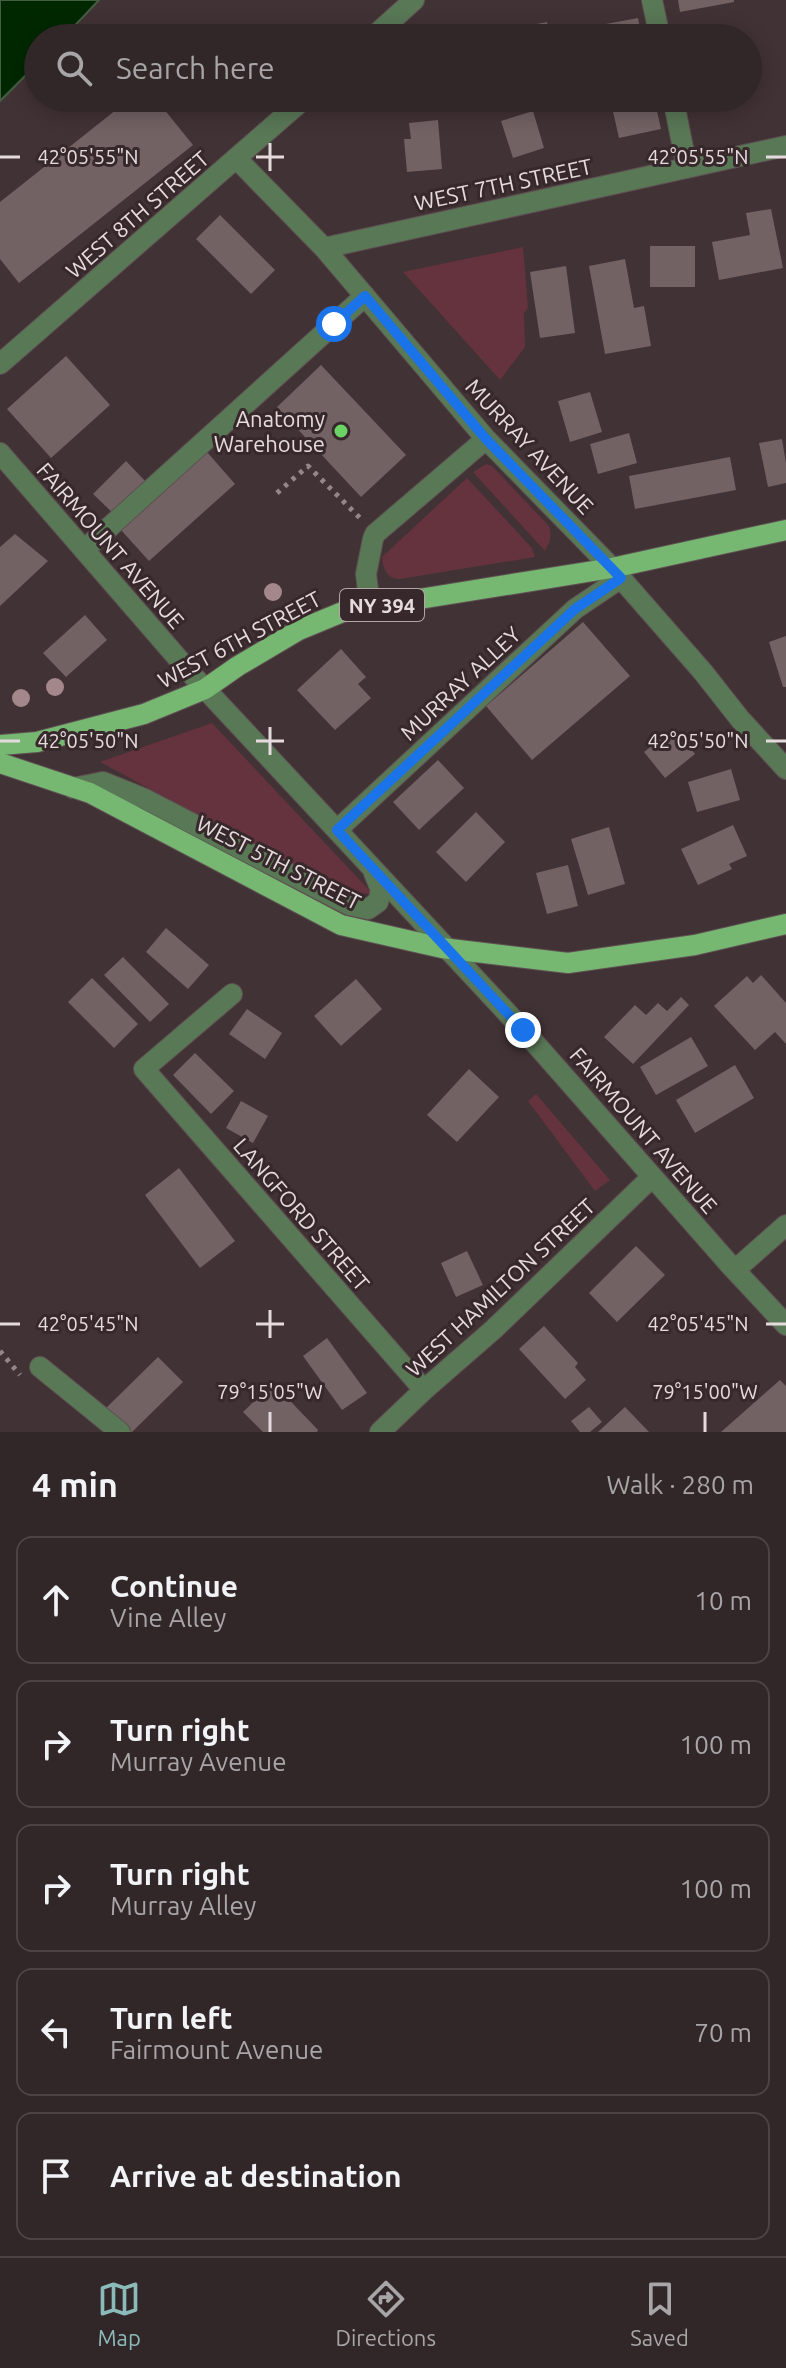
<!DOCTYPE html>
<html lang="en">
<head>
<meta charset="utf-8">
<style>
  :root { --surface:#312628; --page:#3d3234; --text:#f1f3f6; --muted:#a8a5a8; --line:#4c4345; --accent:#8bbbb9 }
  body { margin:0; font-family:Ubuntu,sans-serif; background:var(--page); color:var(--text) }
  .stop { position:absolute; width:24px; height:24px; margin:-18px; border:6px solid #1a73e8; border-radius:50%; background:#fff }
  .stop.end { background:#1a73e8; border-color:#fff; box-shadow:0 2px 8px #0008 }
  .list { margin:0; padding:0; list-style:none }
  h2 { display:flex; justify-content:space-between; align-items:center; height:104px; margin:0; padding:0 32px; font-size:34px }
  h2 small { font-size:26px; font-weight:400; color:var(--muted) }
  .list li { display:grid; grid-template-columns:52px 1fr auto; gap:24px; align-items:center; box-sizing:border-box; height:128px; margin:0 16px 16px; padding:0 16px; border:2px solid var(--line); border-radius:16px }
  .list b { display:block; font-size:30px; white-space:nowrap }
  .list p { margin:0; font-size:26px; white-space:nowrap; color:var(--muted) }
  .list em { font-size:26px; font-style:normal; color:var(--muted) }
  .icon { flex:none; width:44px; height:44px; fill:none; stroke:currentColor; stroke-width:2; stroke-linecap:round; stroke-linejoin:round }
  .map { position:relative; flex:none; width:786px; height:1432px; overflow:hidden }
  .search { position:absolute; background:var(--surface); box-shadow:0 4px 20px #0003; left:24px; right:24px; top:24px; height:88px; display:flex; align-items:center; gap:20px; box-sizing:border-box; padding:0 28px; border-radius:44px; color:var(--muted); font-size:30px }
  .sheet { height:824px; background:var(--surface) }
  nav { display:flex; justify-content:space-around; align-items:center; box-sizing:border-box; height:112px; border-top:2px solid var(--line); background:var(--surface); font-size:22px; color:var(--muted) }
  nav a { display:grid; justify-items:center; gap:4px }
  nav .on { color:var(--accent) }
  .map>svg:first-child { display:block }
  .green { fill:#65333d }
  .water { fill:#002800; stroke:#455e42; stroke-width:2 }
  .building { fill:#726264 }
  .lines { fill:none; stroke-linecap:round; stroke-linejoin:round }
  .minor-casing { stroke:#5f5053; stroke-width:22 }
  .major-casing { stroke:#5f5053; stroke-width:22 }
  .path { stroke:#94878a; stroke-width:5; stroke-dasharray:4 6; stroke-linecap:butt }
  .minor { stroke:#597856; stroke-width:20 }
  .major { stroke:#76b771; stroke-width:20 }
  .tree { fill:#a3878b }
  .route { stroke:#1a73e8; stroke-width:10 }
  .ticks { fill:none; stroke:#e5dbdd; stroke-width:3 }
  .poi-dot { fill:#6ad364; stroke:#37282b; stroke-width:3 }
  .labels { text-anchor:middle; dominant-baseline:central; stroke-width:6; stroke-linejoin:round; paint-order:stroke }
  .shield { fill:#37282b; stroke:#b1a5a8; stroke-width:2 }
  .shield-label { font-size:20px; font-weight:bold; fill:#e5dbdd }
  .street-label { font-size:22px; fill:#e5dbdd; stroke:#37282b }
  .poi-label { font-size:22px; fill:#e5dbdd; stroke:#37282b; text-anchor:end }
  .ticks-label { font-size:20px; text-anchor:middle; fill:#e5dbdd; stroke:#37282b; stroke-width:6; stroke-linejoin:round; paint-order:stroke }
</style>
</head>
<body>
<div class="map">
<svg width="786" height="1432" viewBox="0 0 786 1432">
  <rect width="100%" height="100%" fill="#413235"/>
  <path class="green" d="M523,247l5,60 -4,7 1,33 -25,33 -97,-108z
    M486,464l6,2 56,59c5,9 2,17 -3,26l-72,-79z
    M467,478l65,70 3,9 -135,22c-13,0 -17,-10 -18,-22z
    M212,723l160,170 -26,2 -246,-133z
    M536,1094l74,86 -15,11 -67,-90z"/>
  <path class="water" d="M0,0h99l-36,38h-25v25l-38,38z"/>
  <path class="building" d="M678,0h56v2l-54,10z
    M638,18l4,20h-44l-3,-12z
    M547,22l3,13 -17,3h-21l-1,-9z
    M131,98h24l38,47 -174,138 -19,-24v-57z
    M610,98h44l7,31 -42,9z
    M533,111l11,37 -31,10 -12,-37z
    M438,120l4,49 -35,3 -3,-33h7l-2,-16z
    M771,209l12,59 -64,12 -7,-38 38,-7 -4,-22z
    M220,215l55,55 -24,24 -55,-55z
    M650,246h45v41h-45z
    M625,259l9,49 10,-2 7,40 -46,8 -16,-88z
    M566,266l9,67 -35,5 -10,-66z
    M66,356l44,49 -59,53 -44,-49z
    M321,365l85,90 -45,42 -84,-90z
    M590,392l12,40 -32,10 -12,-41z
    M629,433l8,30 -39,11 -8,-30z
    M782,439l4,24v20l-18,4 -9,-44z
    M207,452l28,32 -86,77 -28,-31z
    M730,457l6,33 -101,19 -6,-33z
    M126,461l22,23 -32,32 -23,-22z
    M15,534l33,27 -48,45v-59z
    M85,615l22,25 -41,37 -23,-24z
    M583,622l47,54 -98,84 -46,-54z
    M786,636v51h-3l-14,-45z
    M341,649l25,28 -8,7 13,14 -36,32 -38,-40z
    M674,728l21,26 -30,24 -21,-26z
    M438,760l26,28 -45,42 -26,-28z
    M731,769l9,31 -43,12 -9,-30z
    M476,812l29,30 -39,40 -30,-30z
    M733,825l14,31 -18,8 3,5 -34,16 -17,-36z
    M609,827l16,57 -37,11 -17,-56z
    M568,865l10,41 -31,8 -11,-41z
    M166,928l43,37 -21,24 -42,-37z
    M123,957l46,47 -19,18 -46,-47z
    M761,975l25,28v41l-11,-12 -20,18 -41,-44 33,-30 6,7z
    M92,978l46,46 -24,24 -46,-46z
    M356,979l26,30 -41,37 -27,-30z
    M681,997l8,8 -56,59 -29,-27 31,-32 11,10 12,-12 9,8z
    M247,1009l35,24 -17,26 -36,-25z
    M691,1037l17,29 -52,29 -16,-28z
    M195,1053l39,38 -23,23 -38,-39z
    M735,1065l19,33 -59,35 -19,-33z
    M469,1069l30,28 -42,45 -30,-27z
    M241,1101l27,15 -15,27 -27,-15z
    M179,1168l56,73 -35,27 -55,-73z
    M636,1246l29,29 -48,47 -28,-29z
    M467,1251l16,34 -27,12 -15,-34z
    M544,1326l34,37 -3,4 11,13 -21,19 -46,-50z
    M327,1338l40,55 -25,17 -39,-54z
    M158,1357l25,25 -51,50h-8l-21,-21z
    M780,1380l6,6v46h-65z
    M273,1383l45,47 -1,2h-54l-20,-20z
    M589,1407l13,15 -12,10h-10l-9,-11z
    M625,1407l24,25h-51z"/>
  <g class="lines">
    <g class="minor-casing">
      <path id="minor" d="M652,0l8,38
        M372,38l42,-38
        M673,98l14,70
        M237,159l87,89 162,191 126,129 91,104 37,47 46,50
        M324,248l462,-102
        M0,364l305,-266
        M0,453l195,225 331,355 205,233 55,59
        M84,550l281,-254
        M370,607l-4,-33 7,-35 2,-5 111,-95
        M73,788l30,-6 42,17 204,106 19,4 10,-7 3,-12 -7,-17
        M337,830l238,-221 46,-31
        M232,994l-88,75 280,321
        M735,1270l51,-45
        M40,1367l80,65
        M380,1432l44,-42 70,-61 158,-152"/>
    </g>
    <g class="major-casing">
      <path id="major" d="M0,745l37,-3 107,-28 61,-25 33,-23 61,-36 46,-19 267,-43 174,-38
        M0,763l90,30 251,132 101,23 126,15 127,-18 91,-21"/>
    </g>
    <path class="path" d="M277,493l31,-27 53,53
      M0,1351l20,24"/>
    <use href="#minor" class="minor"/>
    <use href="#major" class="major"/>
  </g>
  <g class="tree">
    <circle cx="273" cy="592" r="9"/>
    <circle cx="55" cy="687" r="9"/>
    <circle cx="21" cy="698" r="9"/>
  </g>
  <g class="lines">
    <path class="route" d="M334,324l31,-28 121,143 135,139 -46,31 -238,221 186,200"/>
  </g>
  <path class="ticks" d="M270,143v28M0,157h20M256,157h28M766,157h20M270,727v28M0,741h20M256,741h28M766,741h20M270,1310v28M0,1324h20M256,1324h28M766,1324h20M270,1412v20M705,1412v20"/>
  <circle class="poi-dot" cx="341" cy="431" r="8"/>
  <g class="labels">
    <rect class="shield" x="340" y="589" width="84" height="32" rx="6"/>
    <g class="shield-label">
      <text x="382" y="605">NY 394</text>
    </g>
    <g class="street-label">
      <text transform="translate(503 184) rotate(-12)">WEST 7TH STREET</text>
      <text transform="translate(137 214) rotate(-41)">WEST 8TH STREET</text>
      <text transform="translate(530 446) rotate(47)">MURRAY AVENUE</text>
      <text transform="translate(111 545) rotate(49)">FAIRMOUNT AVENUE</text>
      <text transform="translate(239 639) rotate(-28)">WEST 6TH STREET</text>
      <text transform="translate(460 683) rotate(-43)">MURRAY ALLEY</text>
      <text transform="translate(279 862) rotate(27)">WEST 5TH STREET</text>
      <text transform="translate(644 1130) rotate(49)">FAIRMOUNT AVENUE</text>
      <text transform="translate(302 1214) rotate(49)">LANGFORD STREET</text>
      <text transform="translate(500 1287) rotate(-43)">WEST HAMILTON STREET</text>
    </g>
    <g class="poi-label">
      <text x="325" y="418">Anatomy<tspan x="325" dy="25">Warehouse</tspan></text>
    </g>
  </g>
  <g class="ticks-label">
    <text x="88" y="164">42°05'55"N</text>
    <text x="698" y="164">42°05'55"N</text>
    <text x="88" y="748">42°05'50"N</text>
    <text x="698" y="748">42°05'50"N</text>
    <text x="88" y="1331">42°05'45"N</text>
    <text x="698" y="1331">42°05'45"N</text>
    <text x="270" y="1399">79°15'05"W</text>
    <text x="705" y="1399">79°15'00"W</text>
  </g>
</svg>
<div class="stop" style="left:334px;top:324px"></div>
<div class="stop end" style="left:523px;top:1030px"></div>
<div class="search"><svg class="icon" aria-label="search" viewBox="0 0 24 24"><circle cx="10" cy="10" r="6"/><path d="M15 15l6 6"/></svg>Search here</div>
</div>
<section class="sheet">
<h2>4 min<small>Walk · 280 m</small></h2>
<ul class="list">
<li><svg class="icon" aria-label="ahead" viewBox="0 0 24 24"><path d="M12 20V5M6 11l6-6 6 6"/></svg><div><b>Continue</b><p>Vine Alley</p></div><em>10 m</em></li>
<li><svg class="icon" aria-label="right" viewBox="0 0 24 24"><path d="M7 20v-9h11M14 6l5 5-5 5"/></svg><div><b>Turn right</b><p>Murray Avenue</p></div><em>100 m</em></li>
<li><svg class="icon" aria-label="right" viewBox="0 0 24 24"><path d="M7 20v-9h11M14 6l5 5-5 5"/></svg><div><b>Turn right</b><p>Murray Alley</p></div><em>100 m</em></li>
<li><svg class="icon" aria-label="left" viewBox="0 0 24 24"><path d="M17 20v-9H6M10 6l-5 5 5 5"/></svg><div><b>Turn left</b><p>Fairmount Avenue</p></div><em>70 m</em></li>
<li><svg class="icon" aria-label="arrive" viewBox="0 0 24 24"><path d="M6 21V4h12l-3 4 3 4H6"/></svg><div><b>Arrive at destination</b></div></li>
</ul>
</section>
<nav>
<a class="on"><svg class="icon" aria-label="map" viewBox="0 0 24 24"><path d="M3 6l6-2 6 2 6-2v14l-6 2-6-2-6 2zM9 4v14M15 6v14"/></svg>Map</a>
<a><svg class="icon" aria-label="directions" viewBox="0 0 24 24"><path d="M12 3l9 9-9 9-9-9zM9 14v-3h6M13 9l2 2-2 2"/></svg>Directions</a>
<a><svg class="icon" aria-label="saved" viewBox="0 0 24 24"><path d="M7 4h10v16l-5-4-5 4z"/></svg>Saved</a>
</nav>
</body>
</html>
